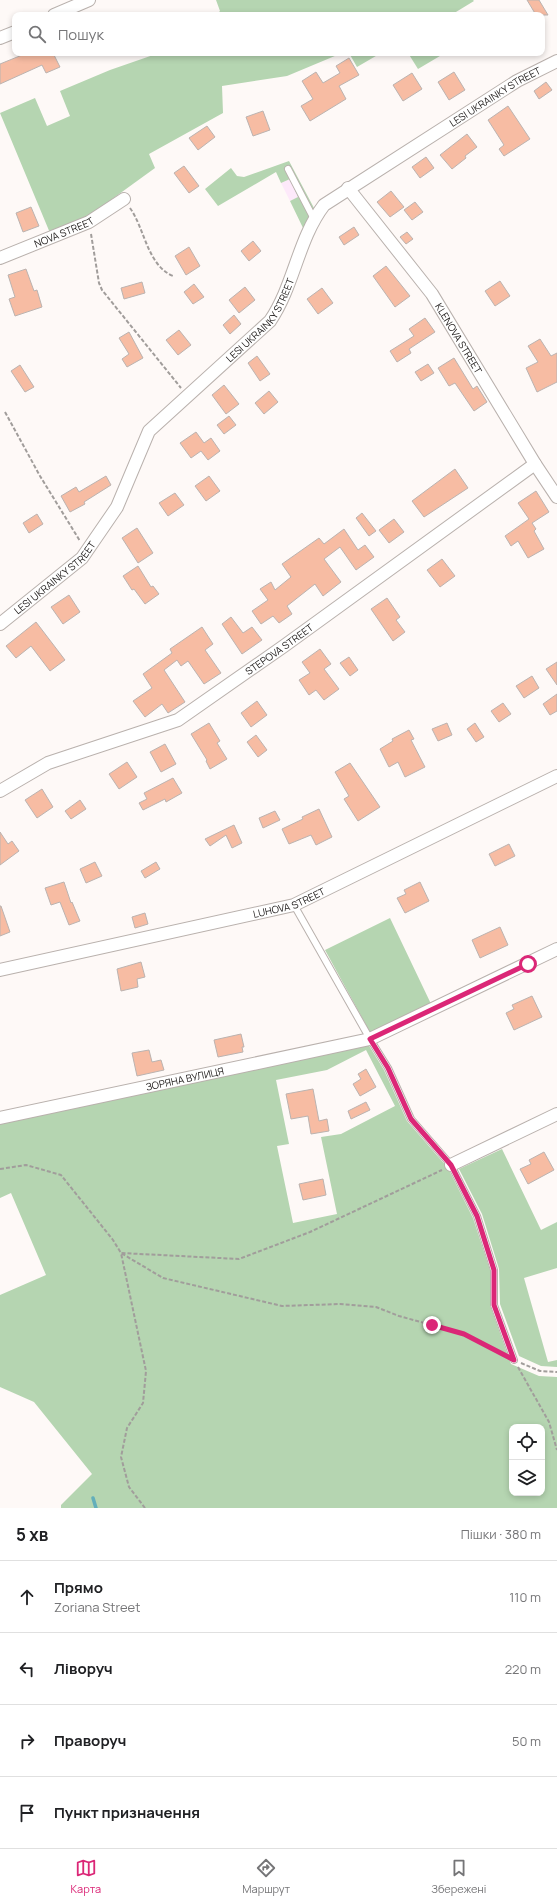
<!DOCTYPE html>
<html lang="uk">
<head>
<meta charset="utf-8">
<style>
  :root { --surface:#fff; --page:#f6f6f6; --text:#202124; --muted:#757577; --line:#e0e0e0; --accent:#db2777 }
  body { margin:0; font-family:Manrope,sans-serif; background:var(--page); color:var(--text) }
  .controls { position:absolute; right:12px; bottom:12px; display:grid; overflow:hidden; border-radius:8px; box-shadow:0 2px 6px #0003 }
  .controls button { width:36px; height:36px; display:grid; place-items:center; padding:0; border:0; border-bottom:1px solid var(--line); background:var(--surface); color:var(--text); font:20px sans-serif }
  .stop { position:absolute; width:12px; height:12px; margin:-9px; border:3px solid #db2777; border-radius:50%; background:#fff }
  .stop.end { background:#db2777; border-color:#fff; box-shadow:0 1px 4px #0008 }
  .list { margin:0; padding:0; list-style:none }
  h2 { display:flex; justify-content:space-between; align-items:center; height:52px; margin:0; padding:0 16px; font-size:17px }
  h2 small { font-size:13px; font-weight:400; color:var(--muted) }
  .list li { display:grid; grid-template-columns:26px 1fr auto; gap:12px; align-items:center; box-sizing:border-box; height:72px; padding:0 16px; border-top:1px solid var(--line) }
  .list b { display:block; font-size:15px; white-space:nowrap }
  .list p { margin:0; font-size:13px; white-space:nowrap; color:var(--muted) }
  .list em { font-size:13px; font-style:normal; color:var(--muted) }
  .icon { flex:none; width:22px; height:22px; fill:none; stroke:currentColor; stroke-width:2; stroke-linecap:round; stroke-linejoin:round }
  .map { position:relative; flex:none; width:557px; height:1508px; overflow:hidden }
  .search { position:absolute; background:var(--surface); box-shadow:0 2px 6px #0003; left:12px; right:12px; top:12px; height:44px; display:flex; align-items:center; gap:10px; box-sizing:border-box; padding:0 14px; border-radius:8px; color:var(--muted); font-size:15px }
  .sheet { height:340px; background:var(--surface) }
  nav { display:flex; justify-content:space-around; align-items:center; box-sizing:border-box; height:56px; border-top:1px solid var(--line); background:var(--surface); font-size:11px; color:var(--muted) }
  nav a { display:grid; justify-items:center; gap:2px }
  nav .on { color:var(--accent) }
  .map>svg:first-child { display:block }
  .industrial { fill:#fde9fa }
  .green { fill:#b5d5b1; fill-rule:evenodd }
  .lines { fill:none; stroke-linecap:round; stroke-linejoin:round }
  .stream { stroke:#63aeba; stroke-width:3.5 }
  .building { fill:#f7bca3; stroke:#bbb3b0 }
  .lane-casing { stroke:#b9b1ad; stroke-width:8 }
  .street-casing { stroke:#b9b1ad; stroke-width:14 }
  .path { stroke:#a19d9b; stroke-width:2; stroke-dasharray:4 2; stroke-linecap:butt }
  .lane { stroke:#fff; stroke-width:6 }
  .street { stroke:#fff; stroke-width:12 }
  .route { stroke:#db2777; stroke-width:5 }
  .labels { text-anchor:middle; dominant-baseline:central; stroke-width:3; stroke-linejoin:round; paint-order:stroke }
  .street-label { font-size:10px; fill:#242120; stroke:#fef9f7 }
</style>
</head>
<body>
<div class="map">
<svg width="557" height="1508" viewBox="0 0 557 1508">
  <rect width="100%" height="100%" fill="#fef9f7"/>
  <path class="industrial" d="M290,179l9,18 -9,4 -9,-18z"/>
  <path class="green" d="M216,0h257l1,1 -23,14h-235l4,-4z
    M159,53h183l-55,23 -65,10 1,27 -74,41 6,14 -69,50 -36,15 -50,-120 35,-15 12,28 23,-10 -10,-25 50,-21z
    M349,53h32l-24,14z
    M408,53h37l-27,16z
    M289,161l25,47 -4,4 -6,18 -14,-29 8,-4 -8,-18 -9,4 -5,-11 -58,34 -13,-17 26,-21 6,8 7,1z
    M390,918l42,88 -61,28 -46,-84z
    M368,1044l16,26 23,51 41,47 25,50 17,52v35l21,59 28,12 18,1v131h-496v-3l31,-31 -58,-72 -34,-15v-92l46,-20 -35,-82 -11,5v-75zM366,1050l29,56 -54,28 -20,3 16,77 -44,9 -16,-77 12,-2 -13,-64 51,-10zM512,1427h30v66h-30z
    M502,1149l39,81 16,-8v46l-33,10 24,84 9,-2v7l-16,-1 -22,-10 -19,-52 -1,-35 -17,-55 -23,-45z"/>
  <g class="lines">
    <path class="stream" d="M93,1498l3,10"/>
  </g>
  <path class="building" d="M527,0h12l9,15h-12z
    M27,53h26l7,14 -14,6 -4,-8 -42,19v-20z
    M349,58l10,17 -20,11 7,13 -36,22 -9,-15 12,-7 -11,-18 14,-9 7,11 17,-10 -4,-7z
    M454,72l11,18 -16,10 -11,-18z
    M412,73l10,16 -19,12 -10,-16z
    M546,82l6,8 -13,9 -5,-8z
    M508,106l22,33 -26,17 -5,-7 5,-4 -16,-25z
    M263,111l7,19 -17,6 -7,-19z
    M207,126l8,11 -17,13 -9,-12z
    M467,134l10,13 -12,9 1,2 -14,11 -12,-14z
    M426,157l8,11 -14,10 -8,-11z
    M184,166l15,20 -10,7 -15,-20z
    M391,191l13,16 -14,10 -13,-15z
    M415,202l8,10 -11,8 -8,-10z
    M31,207l8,19 -16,6 -7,-19z
    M354,227l5,8 -15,10 -5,-8z
    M407,232l6,7 -7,5 -6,-7z
    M253,241l8,10 -12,10 -8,-10z
    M189,247l11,19 -14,9 -11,-19z
    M386,266l24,30 -15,11 -22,-31z
    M26,269l8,22 3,-1 5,17 -27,9 -6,-17 6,-2 -7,-22z
    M500,281l10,15 -15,10 -10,-15z
    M142,282l3,11 -21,6 -3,-11z
    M194,284l10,13 -11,7 -9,-12z
    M245,287l10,13 -16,13 -10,-13z
    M322,288l11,15 -15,11 -11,-15z
    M234,315l7,9 -11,10 -7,-9z
    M425,318l10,14 -26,17 2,4 -14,9 -7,-11 24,-15 -5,-7z
    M179,330l12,15 -13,10 -12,-15z
    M129,332l14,26 -16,9 -5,-8 7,-5 -10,-16z
    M540,339l11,17 6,-3v29l-20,10 -11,-24 12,-6 -10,-16z
    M257,356l13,18 -10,7 -12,-18z
    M454,358l19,31 4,-3 10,16 -13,9 -19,-28 -6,3 -11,-18z
    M428,364l6,9 -13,8 -6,-9z
    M20,365l14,22 -9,5 -14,-21z
    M224,385l15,19 -13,10 -14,-19z
    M269,391l9,11 -14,12 -9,-11z
    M229,416l7,9 -12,9 -7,-9z
    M196,432l8,11 7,-5 9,13 -12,9 -7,-9 -10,7 -11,-15z
    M455,469l13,19 -44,29 -12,-16z
    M106,476l5,9 -27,17 1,2 -15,8 -9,-16 15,-9 3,5z
    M209,476l11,15 -14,10 -11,-15z
    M536,491l13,21 -17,11 4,6 -2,2 10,18 -16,9 -10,-17 -7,5 -6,-10 24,-17 -11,-16z
    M175,493l9,12 -16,11 -9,-13z
    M362,513l14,18 -7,5 -13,-18z
    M37,514l6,10 -14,9 -6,-10z
    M394,519l10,13 -15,11 -10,-13z
    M137,528l16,25 -15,10 -16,-25z
    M344,529l14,21 7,-5 9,12 -18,13 -16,-23 -16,12 17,23 -18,14 -8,-12 -28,22 5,8 -13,9 -6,-7 -12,8 -9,-13 16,-11 -8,-11 11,-7 4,8 16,-13 -9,-13 37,-26 5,6z
    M442,559l13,17 -15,11 -13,-17z
    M138,566l13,21 2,-1 6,8 -14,10 -11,-15 -2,1 -9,-14z
    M69,595l11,17 -17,12 -12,-17z
    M387,598l13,19 -4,3 9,12 -12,9 -22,-32z
    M231,617l12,16 9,-6 10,13 -20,14 -20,-30z
    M36,622l29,38 -15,11 -19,-25 -15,12 -10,-12z
    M202,627l11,17 -8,6 16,23 -17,11 -16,-23 -7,5 -4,-6 -13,10 21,32 -17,11 -6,-9 -17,13 -12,-16 19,-13 -9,-14 29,-21 -2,-4z
    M320,649l11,15 -7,5 15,20 -15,11 -8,-10 -7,5 -10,-15 11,-7 -8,-11z
    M349,657l9,13 -8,6 -10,-13z
    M557,662v23l-11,-16z
    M532,676l7,12 -15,10 -8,-12z
    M557,694v17l-7,4 -7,-11z
    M257,701l10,14 -16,12 -10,-14z
    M503,703l8,11 -12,8 -8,-11z
    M209,723l11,18 -3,2 10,16 -17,10 -4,-8 1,-1 -16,-26z
    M447,723l5,12 -14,6 -6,-12z
    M475,723l9,14 -8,5 -9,-13z
    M409,730l5,9 -3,1 14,27 -20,10 -7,-15 -9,5 -9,-18 13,-8 -1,-2z
    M256,735l11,15 -9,7 -11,-15z
    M165,744l11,20 -15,8 -11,-20z
    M127,762l10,15 -18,12 -10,-15z
    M350,763l30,44 -22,14 -14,-22 5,-3 -14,-24z
    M173,778l9,15 -16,9 -1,-3 -22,11 -4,-7 8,-4 -3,-6z
    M42,789l11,18 -16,11 -12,-18z
    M80,800l6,9 -15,10 -6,-8z
    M319,809l13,28 -16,8 -5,-10 -22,9 -7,-15 21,-10 -1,-2z
    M275,811l5,9 -17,8 -4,-10z
    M234,825l8,18 -10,5 -6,-13 -16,11 -5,-7z
    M0,832l8,12 4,-3 7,10 -19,14z
    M509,844l6,12 -20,10 -6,-12z
    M95,862l7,14 -16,7 -6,-14z
    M156,862l4,7 -15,9 -4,-7z
    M64,882l7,21 1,-1 8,19 -11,4 -9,-23 -9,3 -6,-17z
    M420,882l9,19 -24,12 -8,-15 9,-4 -2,-4z
    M0,906h1l9,26 -10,4z
    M145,913l3,11 -13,4 -3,-11z
    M500,927l8,18 -28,13 -8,-18z
    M141,962l4,15 -8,2 1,8 -17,4 -4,-22z
    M532,996l10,21 -28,13 -8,-17 8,-4 -2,-4z
    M241,1034l3,13h-2l1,5 -25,5 -4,-17z
    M149,1050l3,12 9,-2 3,10 -27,6 -5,-23z
    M366,1069l10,18 -16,9 -7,-12 8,-5 -3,-5z
    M313,1089l6,32 8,-2 2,12 -18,3 -3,-18 -17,3 -5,-25z
    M366,1102l4,8 -19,9 -3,-8z
    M544,1152l10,18 -26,14 -8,-15 11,-5 -2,-4z
    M323,1179l3,16 -23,5 -4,-16z"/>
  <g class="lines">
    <g class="lane-casing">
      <path id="lane" d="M288,169l26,50
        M294,905l76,134 18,29 23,51 40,46 26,51 17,54v35l20,55"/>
    </g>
    <g class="street-casing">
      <g id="street">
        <path d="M54,15l35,-15"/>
        <path d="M0,38l15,-6"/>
        <path id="s1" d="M348,188l84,106 103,170 22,33"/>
        <path id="s2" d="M0,258l89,-36 35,-23"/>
        <path id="s3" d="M0,624l82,-66 35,-51 32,-76 121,-110c24,-35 28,-82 54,-116l193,-124 40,-20"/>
        <path id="s4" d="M0,791l48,-28 130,-43 106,-74 251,-182"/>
        <path id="s5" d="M0,970l294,-65 263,-129"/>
        <path id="s6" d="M0,1118l370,-79 187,-90"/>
        <path d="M451,1165l106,-51"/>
      </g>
    </g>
    <path class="path" d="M130,208c15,21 17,57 43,68
      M91,234l8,49 3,7 79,98
      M5,412l35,64 40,65
      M0,1169l26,-4 35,10 52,65 8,13 42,25 119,28 58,-2 36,3 23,9 65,18 39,20
      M521,1363l19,8 17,1
      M518,1367l31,55 8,28
      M145,1508l-16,-21 -8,-30 6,-29 16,-25 3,-32 -25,-118 118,6 71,-27 132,-62"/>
    <use href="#lane" class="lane"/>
    <use href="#street" class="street"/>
  </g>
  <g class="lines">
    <path class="route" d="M432,1325l32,9 50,26 -20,-55v-35l-17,-54 -26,-51 -40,-46 -23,-51 -18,-29 158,-75"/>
  </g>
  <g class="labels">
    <g class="street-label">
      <text stroke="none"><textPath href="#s3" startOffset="744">LESI UKRAINKY STREET</textPath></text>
      <text stroke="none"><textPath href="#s2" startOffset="69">NOVA STREET</textPath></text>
      <text stroke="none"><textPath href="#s3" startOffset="408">LESI UKRAINKY STREET</textPath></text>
      <text stroke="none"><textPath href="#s1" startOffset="187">KLENOVA STREET</textPath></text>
      <text stroke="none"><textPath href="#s3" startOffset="72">LESI UKRAINKY STREET</textPath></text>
      <text stroke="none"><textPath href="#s4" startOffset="316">STEPOVA STREET</textPath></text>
      <text stroke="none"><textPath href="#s5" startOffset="297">LUHOVA STREET</textPath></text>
      <text stroke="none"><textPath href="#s6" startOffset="189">ЗОРЯНА ВУЛИЦЯ</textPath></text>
    </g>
  </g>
</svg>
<div class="controls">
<button><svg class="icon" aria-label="locate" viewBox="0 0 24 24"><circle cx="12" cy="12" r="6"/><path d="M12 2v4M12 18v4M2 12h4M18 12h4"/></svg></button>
<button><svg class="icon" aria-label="layers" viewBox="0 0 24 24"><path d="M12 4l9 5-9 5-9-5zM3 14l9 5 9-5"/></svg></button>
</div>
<div class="stop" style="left:528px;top:964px"></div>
<div class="stop end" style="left:432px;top:1325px"></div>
<div class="search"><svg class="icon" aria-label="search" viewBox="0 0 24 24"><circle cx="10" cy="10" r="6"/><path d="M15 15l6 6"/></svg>Пошук</div>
</div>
<section class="sheet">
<h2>5 хв<small>Пішки · 380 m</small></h2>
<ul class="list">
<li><svg class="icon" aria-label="ahead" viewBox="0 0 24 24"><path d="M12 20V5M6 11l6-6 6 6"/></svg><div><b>Прямо</b><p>Zoriana Street</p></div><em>110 m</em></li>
<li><svg class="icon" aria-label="left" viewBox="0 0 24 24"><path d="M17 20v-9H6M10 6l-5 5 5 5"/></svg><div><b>Ліворуч</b></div><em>220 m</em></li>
<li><svg class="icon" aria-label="right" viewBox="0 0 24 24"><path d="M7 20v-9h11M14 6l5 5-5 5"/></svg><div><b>Праворуч</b></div><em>50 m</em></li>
<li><svg class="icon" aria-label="arrive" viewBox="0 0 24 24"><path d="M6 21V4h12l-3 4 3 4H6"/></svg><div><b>Пункт призначення</b></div></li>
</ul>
</section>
<nav>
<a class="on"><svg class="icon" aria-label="map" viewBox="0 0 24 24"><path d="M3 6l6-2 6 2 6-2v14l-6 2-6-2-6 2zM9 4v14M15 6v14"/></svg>Карта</a>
<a><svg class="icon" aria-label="directions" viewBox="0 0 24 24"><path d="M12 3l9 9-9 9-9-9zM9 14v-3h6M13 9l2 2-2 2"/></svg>Маршрут</a>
<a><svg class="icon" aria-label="saved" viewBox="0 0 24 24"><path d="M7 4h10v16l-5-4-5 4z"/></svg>Збережені</a>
</nav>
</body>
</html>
